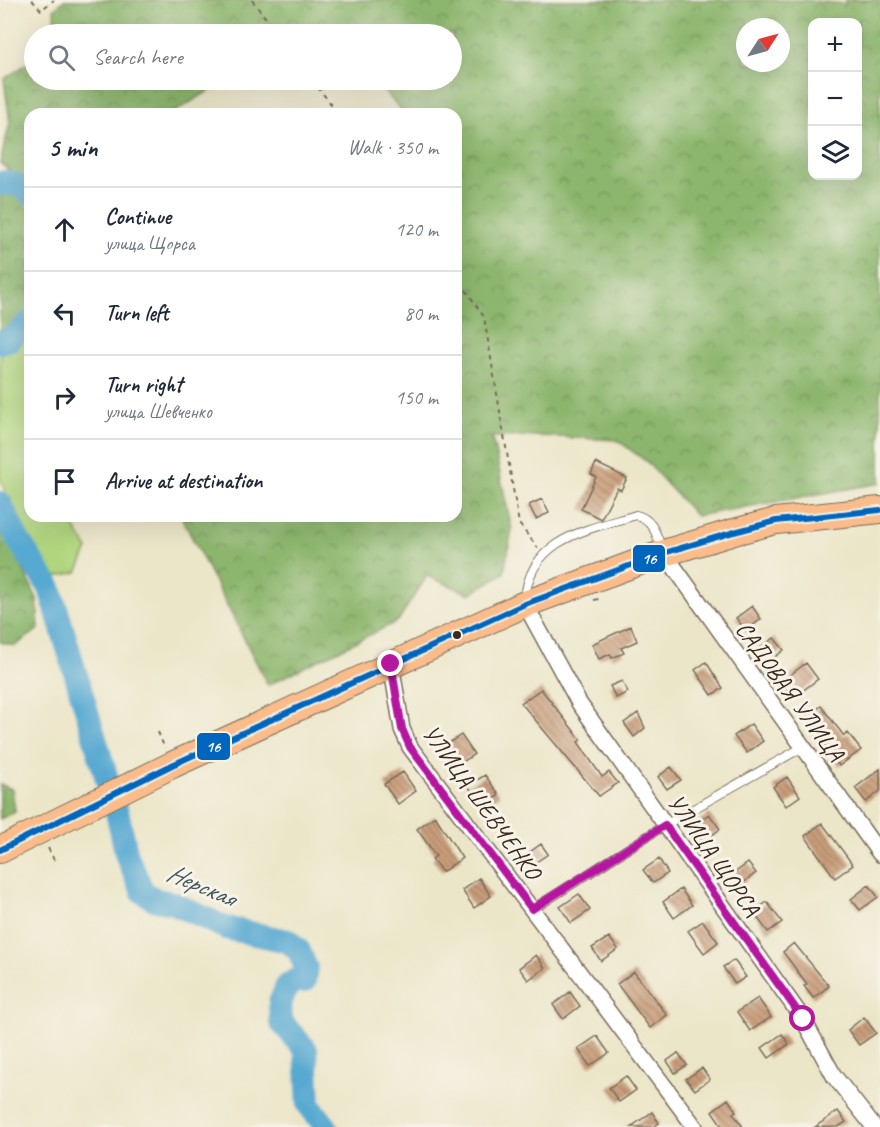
<!DOCTYPE html>
<html lang="en">
<head>
<meta charset="utf-8">
<style>
  :root { --surface:#fff; --page:#f6f6f7; --text:#1f2937; --muted:#747a83; --line:#e0e1e3 }
  body { margin:0; font-family:Caveat,sans-serif; background:var(--page); color:var(--text) }
  .controls { position:absolute; right:18px; top:18px; display:grid; overflow:hidden; border-radius:12px; box-shadow:0 6px 24px #0002 }
  .controls button { width:54px; height:54px; display:grid; place-items:center; padding:0; border:0; border-bottom:2px solid var(--line); background:var(--surface); color:var(--text); font:30px sans-serif }
  .compass { position:absolute; left:736px; top:18px; width:54px; height:54px; border-radius:50%; background:var(--surface); box-shadow:0 6px 24px #0002; rotate:54deg }
  .stop { position:absolute; width:18px; height:18px; margin:-14px; border:4px solid #b5179e; border-radius:50%; background:#fff }
  .stop.end { background:#b5179e; border-color:#fff; box-shadow:0 2px 6px #0008 }
  .list { margin:0; padding:0; list-style:none }
  h2 { display:flex; justify-content:space-between; align-items:center; height:78px; margin:0; padding:0 24px; font-size:26px }
  h2 small { font-size:20px; font-weight:400; color:var(--muted) }
  .list li { display:grid; grid-template-columns:39px 1fr auto; gap:18px; align-items:center; box-sizing:border-box; height:84px; padding:0 24px; border-top:2px solid var(--line) }
  .list b { display:block; font-size:22px; white-space:nowrap }
  .list p { margin:0; font-size:20px; white-space:nowrap; color:var(--muted) }
  .list em { font-size:20px; font-style:normal; color:var(--muted) }
  .icon { flex:none; width:33px; height:33px; fill:none; stroke:currentColor; stroke-width:2; stroke-linecap:round; stroke-linejoin:round }
  .map { position:relative; flex:none; width:880px; height:1127px; overflow:hidden }
  .search { position:absolute; background:var(--surface); box-shadow:0 6px 24px #0002; left:24px; top:24px; width:438px; height:66px; display:flex; align-items:center; gap:15px; box-sizing:border-box; padding:0 21px; border-radius:33px; color:var(--muted); font-size:22px }
  .panel { position:absolute; background:var(--surface); box-shadow:0 6px 24px #0002; left:24px; top:108px; width:438px; height:414px; border-radius:18px }
  .map>svg:first-child { display:block }
  .grass { fill:#b0d57e; stroke:#76804e; stroke-width:1.5 }
  .forest { fill:url(#forest-crowns); stroke:#647046; stroke-width:1.5; fill-rule:evenodd }
  .lines { fill:none; stroke-linecap:round; stroke-linejoin:round }
  .river { stroke:#56a9d1; stroke-width:24 }
  .building { fill:url(#building-back-hatch) }
  .service-casing { stroke:#796c5a; stroke-width:10 }
  .minor-casing { stroke:#796c5a; stroke-width:18 }
  .trunk-casing { stroke:#796c5a; stroke-width:28 }
  .path { stroke:#796c5a; stroke-width:2; stroke-dasharray:4.5 4.5; stroke-linecap:butt }
  .service { stroke:#fff; stroke-width:8 }
  .minor { stroke:#fff; stroke-width:15 }
  .trunk { stroke:#f9bc8a; stroke-width:26 }
  .bus-1-casing { stroke:#f7f3e8; stroke-width:10 }
  .bus-1 { stroke:#0065bd; stroke-width:6 }
  .route { stroke:#b5179e; stroke-width:8 }
  .bus-dot { fill:#3b2a1e; stroke:#f7f3e8; stroke-width:2 }
  .labels { text-anchor:middle; dominant-baseline:central; stroke-width:6; stroke-linejoin:round; paint-order:stroke }
  .street-label { font-size:24px; fill:#3b2a1e; stroke:#f7f3e8 }
  .water-label { font-size:26px; font-style:italic; fill:#44565d; stroke:#f7f3e8 }
  .line-badge { stroke:#f7f3e8; stroke-width:2 }
  .badge-label { font-size:16px; text-anchor:middle; font-weight:bold; fill:#fff }
</style>
</head>
<body>
<div class="map">
<svg width="880" height="1127" viewBox="0 0 880 1127">
  <defs>
    <pattern id="forest-crowns" width="20" height="18" patternUnits="userSpaceOnUse" patternTransform="scale(1.5)"><rect width="20" height="18" fill="#8cb66d"/><path d="M2 6a3 3 0 1 1 6 0M12 15a3 3 0 1 1 6 0" fill="none" stroke="#749459"/></pattern>
    <pattern id="building-back-hatch" width="6" height="6" patternUnits="userSpaceOnUse" patternTransform="scale(1.5)"><rect width="6" height="6" fill="#c99d7a"/><path d="M-1 5l2 2M0 0l6 6M5-1l2 2" fill="none" stroke="#a48063"/></pattern>
  </defs>
  <rect width="100%" height="100%" fill="#f7f3e8"/>
  <filter id="ink" filterUnits="userSpaceOnUse"><feTurbulence type="fractalNoise" baseFrequency=".0167" numOctaves="2"/><feDisplacementMap in="SourceGraphic" scale="12" xChannelSelector="R" yChannelSelector="G"/><feConvolveMatrix kernelMatrix="1 2 1 2 8 2 1 2 1" color-interpolation-filters="sRGB"/></filter>
  <filter id="wash" filterUnits="userSpaceOnUse"><feTurbulence type="fractalNoise" baseFrequency=".008" numOctaves="4" result="noise"/><feDisplacementMap in="SourceGraphic" scale="24" xChannelSelector="R" yChannelSelector="G"/><feGaussianBlur stdDeviation="1.35" result="paint"/><feColorMatrix in="noise" values="0 0 0 0 0 0 0 0 0 0 0 0 0 0 0 0 0 1.4 0 .05"/><feComposite in="paint" operator="in"/></filter>
  <g filter="url(#wash)">
    <rect width="100%" height="100%" fill="#ece6c9"/>
    <path class="grass" d="M30,332v184h37l21,33 -11,23 -22,5 -27,-36 -28,-62v-128l10,-1z"/>
    <path class="forest" d="M64,0h741l40,4v-4h35v483l-184,33 -49,-54 -30,-22 -77,-4 -48,1 20,93 -8,43 -34,21 -43,-18 -29,45 -130,64 -87,-169h275v-402h-51l-31,-34h78v-46h-396l-2,-25zM812,22h46v154h-46zM745,27h36v36h-36z
      M34,59v21h193l-56,34h-141v70l-16,-9 -14,-12 10,-40 -6,-44z
      M6,190l24,13v108l-30,21v-139z
      M0,518l37,81 2,30 -24,17 -15,-4z
      M0,784l12,5 3,22 -15,8z"/>
    <g class="lines">
      <path class="river" d="M0,184l4,-2 16,4 10,7
        M0,342l9,-2 21,-18
        M0,503l17,35 33,50 68,228 9,40 16,36 13,8 17,3 53,25 62,13 11,10 7,17 -2,13h-9l-8,5 -7,17 1,19 25,28 3,55 17,22"/>
    </g>
    <g id="blocks">
      <path class="building" d="M596,463l31,15 -6,12 -4,-2 -16,31 -20,-10 15,-32 -5,-3z
        M542,499l7,14 -13,6 -7,-14z
        M752,606l9,13 -15,12 -10,-13z
        M631,626l6,15 -16,7 3,5 -12,5 -2,-4 -11,5 -7,-15z
        M774,638l10,12 -18,14 -10,-13z
        M706,662l17,26 -11,7 -17,-25z
        M806,663l12,16 -25,19 -12,-16z
        M622,681l6,11 -12,6 -6,-12z
        M541,689l40,51 -3,2 24,35 7,-5 9,11 -19,13 -78,-93z
        M821,706l23,30 4,-3 13,17 -22,16 -34,-48z
        M638,713l7,15 -11,9 -10,-14z
        M751,724l12,17 -16,12 -13,-17z
        M461,735l13,19 -17,12 -14,-19z
        M671,767l10,13 -14,9 -9,-12z
        M880,769v22l-14,11 -11,-14z
        M403,772l13,19 -18,13 -14,-20z
        M485,775l14,20 -16,12 -15,-21z
        M787,777l13,19 -14,10 -13,-19z
        M709,814l11,15 -17,13 -11,-15z
        M435,816l27,42 -20,14 -10,-13 4,-3 -19,-27z
        M822,823l31,42 -18,13 -30,-42z
        M541,844l7,10 -18,12 -7,-9z
        M659,859l9,14 -15,10 -10,-13z
        M748,863l8,10 -20,15 -7,-11z
        M479,878l12,18 -17,12 -12,-18z
        M869,885l9,12 -18,13 -9,-11z
        M681,889l11,16 -18,13 -11,-16z
        M579,894l11,16 -19,13 -11,-16z
        M767,902l15,20 -14,10 -15,-20z
        M703,921l15,21 -14,11 -16,-22z
        M609,937l9,12 -17,12 -9,-13z
        M794,943l35,43 -16,12 -9,-12 3,-2 -24,-32z
        M536,955l9,13 -17,12 -9,-12z
        M734,960l12,17 -11,7 -12,-17z
        M634,972l33,43 -17,13 -33,-44z
        M570,992l10,14 -17,13 -10,-14z
        M758,998l13,19 -21,14 -13,-19z
        M864,1017l12,16 -17,12 -11,-15z
        M782,1034l7,10 -20,14 -7,-10z
        M597,1036l12,17 -19,13 -12,-17z
        M678,1053l9,12 -12,8 -8,-12z
        M702,1068l8,11 -15,11 -9,-11z
        M626,1076l10,14 -17,12 -10,-14z
        M728,1099l8,12 -3,2 10,14h-20l-11,-16z
        M838,1111l8,11 -8,5h-23z
        M652,1112l7,11 -6,4h-22z"/>
    </g>
  </g>
  <g filter="url(#ink)">
    <use href="#blocks" fill-opacity="0" stroke="#796c5a" stroke-width="1.5"/>
    <g class="lines">
      <g class="service-casing">
        <path id="service" d="M525,599c5,-61 62,-69 111,-84 17,4 20,19 26,34
          M533,909l132,-84 138,-78"/>
      </g>
      <g class="minor-casing">
        <path id="minor" d="M664,553l216,301
          M525,604l54,99 224,316 31,57 40,51
          M391,664l11,65 8,18 285,380"/>
      </g>
      <g class="trunk-casing">
        <path id="trunk" d="M0,850l172,-85 353,-161 139,-51 70,-21 42,-11 104,-11"/>
      </g>
      <path class="path" d="M32,0l9,10 13,-10
        M252,0l26,34
        M312,80l27,34
        M456,275l28,42 35,207 19,24
        M594,600l8,-2
        M158,732l7,17
        M48,848l8,16"/>
      <use href="#service" class="service"/>
      <use href="#minor" class="minor"/>
      <use href="#trunk" class="trunk"/>
      <g class="bus-1-casing">
        <path id="bus-1" d="M0,850l172,-85 353,-161 139,-51 70,-21 42,-11 104,-11"/>
      </g>
      <use href="#bus-1" class="bus-1"/>
    </g>
  </g>
  <g class="lines" filter="url(#ink)">
    <path class="route" d="M391,664l11,65 8,18 122,162 133,-84 138,194"/>
  </g>
  <circle class="bus-dot" cx="457" cy="635" r="5"/>
  <g class="labels">
    <g class="street-label">
      <text transform="translate(790 691) rotate(54)">САДОВАЯ УЛИЦА</text>
      <text transform="translate(482 802) rotate(54)">УЛИЦА ШЕВЧЕНКО</text>
      <text transform="translate(714 855) rotate(55)">УЛИЦА ЩОРСА</text>
    </g>
    <g class="water-label">
      <text transform="translate(201 885) rotate(23)">Нерская</text>
    </g>
  </g>
  <g class="line-badge">
    <rect x="632" y="544" width="34" height="29" rx="6" fill="#0065bd"/>
    <rect x="196" y="732" width="35" height="29" rx="6" fill="#0065bd"/>
  </g>
  <g class="badge-label">
    <text x="649" y="564">16</text>
    <text x="213" y="752">16</text>
  </g>
</svg>
<div class="controls">
<button>+</button>
<button>−</button>
<button><svg class="icon" aria-label="layers" viewBox="0 0 24 24"><path d="M12 4l9 5-9 5-9-5zM3 14l9 5 9-5"/></svg></button>
</div>
<svg class="compass" viewBox="-18 -18 36 36"><path d="M0-13l5 13h-10z" fill="#e53935"/><path d="M0 13l5-13h-10z" fill="#747a83"/></svg>
<div class="stop" style="left:803px;top:1019px"></div>
<div class="stop end" style="left:391px;top:664px"></div>
<div class="search"><svg class="icon" aria-label="search" viewBox="0 0 24 24"><circle cx="10" cy="10" r="6"/><path d="M15 15l6 6"/></svg>Search here</div>
<section class="panel">
<h2>5 min<small>Walk · 350 m</small></h2>
<ul class="list">
<li><svg class="icon" aria-label="ahead" viewBox="0 0 24 24"><path d="M12 20V5M6 11l6-6 6 6"/></svg><div><b>Continue</b><p>улица Щорса</p></div><em>120 m</em></li>
<li><svg class="icon" aria-label="left" viewBox="0 0 24 24"><path d="M17 20v-9H6M10 6l-5 5 5 5"/></svg><div><b>Turn left</b></div><em>80 m</em></li>
<li><svg class="icon" aria-label="right" viewBox="0 0 24 24"><path d="M7 20v-9h11M14 6l5 5-5 5"/></svg><div><b>Turn right</b><p>улица Шевченко</p></div><em>150 m</em></li>
<li><svg class="icon" aria-label="arrive" viewBox="0 0 24 24"><path d="M6 21V4h12l-3 4 3 4H6"/></svg><div><b>Arrive at destination</b></div></li>
</ul>
</section>
</div>
</body>
</html>
